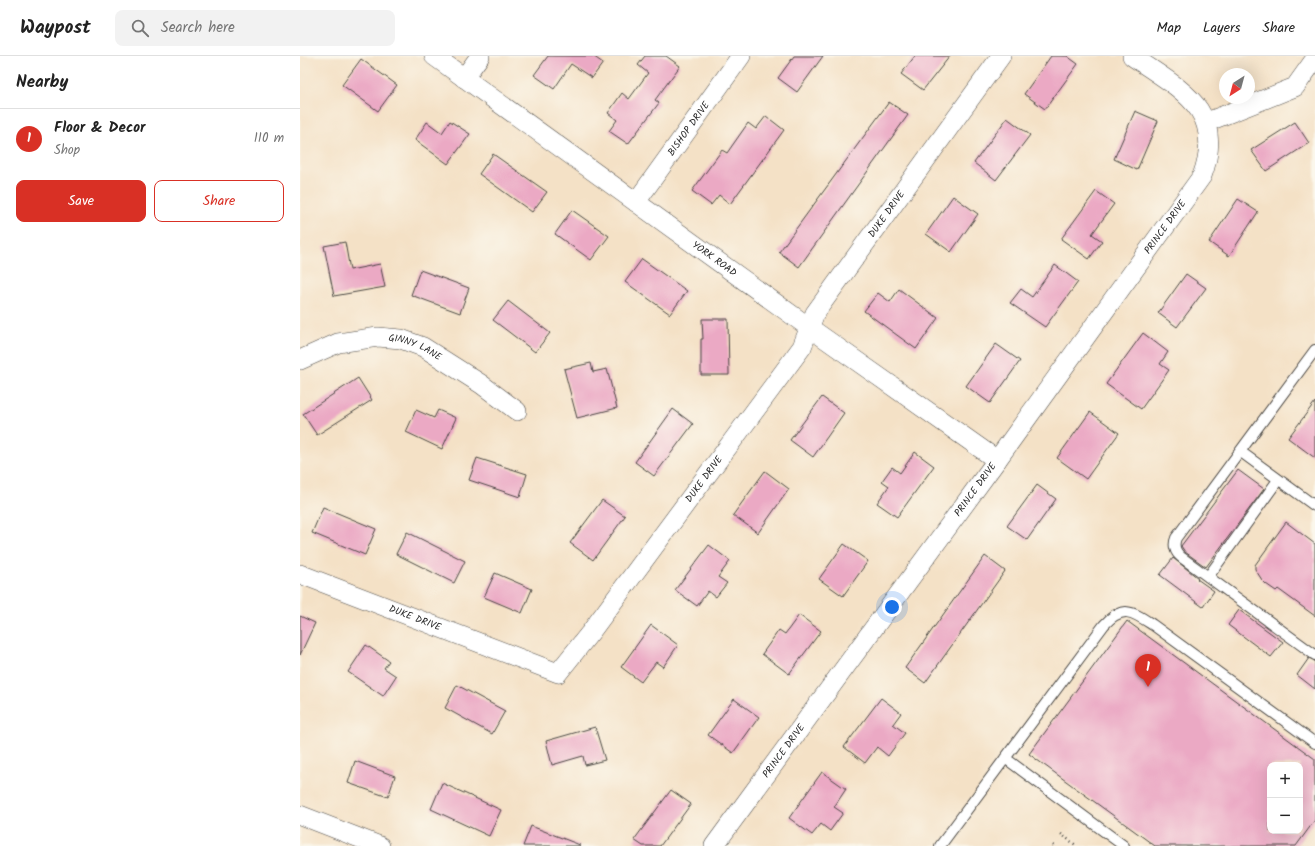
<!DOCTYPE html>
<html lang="en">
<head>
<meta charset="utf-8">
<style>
  :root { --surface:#fff; --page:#f2f2f2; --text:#222; --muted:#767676; --line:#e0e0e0; --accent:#d93025 }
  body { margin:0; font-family:Kalam,sans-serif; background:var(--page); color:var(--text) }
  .controls { position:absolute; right:12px; bottom:12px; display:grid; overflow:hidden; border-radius:8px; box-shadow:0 4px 16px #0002 }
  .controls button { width:36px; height:36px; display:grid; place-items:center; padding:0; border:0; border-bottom:1px solid var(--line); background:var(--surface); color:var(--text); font:20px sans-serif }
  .compass { position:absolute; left:919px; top:12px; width:36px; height:36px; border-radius:50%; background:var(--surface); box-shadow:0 4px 16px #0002; rotate:216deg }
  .you { position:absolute; left:592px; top:551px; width:14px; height:14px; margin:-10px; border:3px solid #fff; border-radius:50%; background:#1a73e8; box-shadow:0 0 0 6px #1a73e833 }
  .badge { display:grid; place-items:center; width:26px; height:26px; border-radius:50%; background:var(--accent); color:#fff; font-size:13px; font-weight:700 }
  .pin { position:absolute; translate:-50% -33px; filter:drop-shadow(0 1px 2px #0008) }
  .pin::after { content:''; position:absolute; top:21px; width:14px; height:12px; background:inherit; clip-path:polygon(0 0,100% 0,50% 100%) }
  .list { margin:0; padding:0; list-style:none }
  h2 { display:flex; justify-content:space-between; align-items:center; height:52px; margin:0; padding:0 16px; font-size:17px }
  h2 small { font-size:13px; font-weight:400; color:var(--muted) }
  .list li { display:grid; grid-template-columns:26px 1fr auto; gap:12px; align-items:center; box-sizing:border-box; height:60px; padding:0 16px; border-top:1px solid var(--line) }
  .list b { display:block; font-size:15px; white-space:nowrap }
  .list p { margin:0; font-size:13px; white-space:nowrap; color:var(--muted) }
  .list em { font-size:13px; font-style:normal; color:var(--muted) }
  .actions { display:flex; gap:8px; padding:12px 16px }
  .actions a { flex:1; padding:9px 0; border:1px solid var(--accent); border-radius:8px; text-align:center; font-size:14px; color:var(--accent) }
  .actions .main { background:var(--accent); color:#fff }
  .icon { flex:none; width:22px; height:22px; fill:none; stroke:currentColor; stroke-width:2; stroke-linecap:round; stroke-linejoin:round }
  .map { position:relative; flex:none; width:1015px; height:790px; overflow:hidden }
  header { display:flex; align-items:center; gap:24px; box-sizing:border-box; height:56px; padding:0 20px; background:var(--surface); border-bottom:1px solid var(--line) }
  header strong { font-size:19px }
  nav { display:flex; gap:22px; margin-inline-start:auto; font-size:14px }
  .search { width:280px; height:36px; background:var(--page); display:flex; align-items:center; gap:10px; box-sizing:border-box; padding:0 14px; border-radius:8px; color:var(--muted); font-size:15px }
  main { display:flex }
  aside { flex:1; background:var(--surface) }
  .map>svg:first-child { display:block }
  .building { fill:#eba9c4; fill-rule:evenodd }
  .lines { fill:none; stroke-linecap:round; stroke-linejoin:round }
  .lane-casing { stroke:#494642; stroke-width:12 }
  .street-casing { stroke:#494642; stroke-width:20 }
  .path { stroke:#494642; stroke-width:2.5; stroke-dasharray:1 3; stroke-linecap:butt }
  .lane { stroke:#fff; stroke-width:10 }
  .street { stroke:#fff; stroke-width:19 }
  .labels { text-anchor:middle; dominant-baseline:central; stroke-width:4; stroke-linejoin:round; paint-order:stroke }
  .street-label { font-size:10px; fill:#2b2b2b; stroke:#fbf7ec }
</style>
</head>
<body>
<header>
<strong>Waypost</strong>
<div class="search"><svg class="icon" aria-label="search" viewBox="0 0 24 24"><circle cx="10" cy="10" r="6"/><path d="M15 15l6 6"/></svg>Search here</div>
<nav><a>Map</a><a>Layers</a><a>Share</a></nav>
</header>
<main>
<aside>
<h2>Nearby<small></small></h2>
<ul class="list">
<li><span class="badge">1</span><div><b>Floor &amp; Decor</b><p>Shop</p></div><em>110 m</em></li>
</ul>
<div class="actions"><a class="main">Save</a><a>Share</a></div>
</aside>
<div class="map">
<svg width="1015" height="790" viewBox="0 0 1015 790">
  <rect width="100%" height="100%" fill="#fbf7ec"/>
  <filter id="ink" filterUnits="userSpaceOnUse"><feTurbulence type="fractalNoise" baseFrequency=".025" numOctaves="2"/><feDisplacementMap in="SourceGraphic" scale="8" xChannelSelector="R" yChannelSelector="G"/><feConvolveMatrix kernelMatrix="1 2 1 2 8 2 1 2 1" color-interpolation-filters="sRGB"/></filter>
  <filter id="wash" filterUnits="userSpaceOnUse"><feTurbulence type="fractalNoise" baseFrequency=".012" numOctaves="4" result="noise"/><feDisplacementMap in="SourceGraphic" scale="16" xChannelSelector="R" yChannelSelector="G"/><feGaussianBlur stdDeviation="0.9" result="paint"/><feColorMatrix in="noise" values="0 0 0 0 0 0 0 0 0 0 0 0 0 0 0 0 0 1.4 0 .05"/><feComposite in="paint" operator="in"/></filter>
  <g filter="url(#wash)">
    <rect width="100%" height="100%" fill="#f4e1c6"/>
    <g id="blocks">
      <path class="building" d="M248,0h45l10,7 -11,15 -21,-14 -17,25 -20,-14z
        M345,0h21l14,10 -25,34 4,3 -31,41 -19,-13 8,-11 -9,-7 14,-20 7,6 19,-26 -10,-8z
        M494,0h29l-26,36 -19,-14z
        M615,0h35l-27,34 -22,-16z
        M751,0h16l11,8 -33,45 -21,-15z
        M61,3l36,26 -19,26 -36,-26z
        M589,46l19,13 -109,152 -20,-15z
        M835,55l23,10 -21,49 -23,-11z
        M466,60l18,14 -54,74 -11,-9 -8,10 -19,-14 30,-41 5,3 21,-30 8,6z
        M707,62l23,17 -34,45 -22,-17z
        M150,65l20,13 -22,30 -33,-24 12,-18 15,11z
        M995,66l14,21 -43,28 -15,-21z
        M193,98l54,38 -15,20 -53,-38z
        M796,135l18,13 -22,30 10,7 -13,18 -28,-20z
        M653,140l25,18 -27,38 -25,-18z
        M938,143l20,13 -29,44 -20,-14z
        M272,154l37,26 -18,24 -36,-26z
        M45,186l5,28 30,-6 5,23 -51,9 -10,-50z
        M342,203l45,32 -17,23 -45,-32z
        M755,209l23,17 -33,45 -35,-24 11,-14 11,8z
        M120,214l49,18 -9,25 -49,-18z
        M886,218l20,14 -29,39 -19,-14z
        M599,233l39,29 -22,31 -52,-38 14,-18 12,9z
        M208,245l42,32 -15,19 -42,-32z
        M402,263h26l1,56h-28v-36h2z
        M843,277l25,19 -8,12 9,6 -28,39 -35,-25z
        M696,288l24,17 -30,42 -24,-17z
        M291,307l2,9 14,-3 10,39 -40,10 -13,-49z
        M58,322l14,22 -55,35 -14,-21z
        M522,341l22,16 -31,44 -23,-17z
        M1015,346v56l-27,-20z
        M373,353l20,15 -39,52 -19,-14z
        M116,354l18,8 4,-8 18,8 -14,31 -36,-17z
        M790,356l29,21 -33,46 -29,-21z
        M615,396l19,14 -37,51 -20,-14 12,-17 -7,-5 10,-14 8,6z
        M177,402l50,16 -7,23 -51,-17z
        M938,414l26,19 -58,78 -21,-15 -4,-6z
        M465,415l24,18 -31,44 -25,-18z
        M737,429l19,14 -29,41 -20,-14z
        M302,444l23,16 -32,44 -23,-17z
        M23,451l53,22 -11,26 -53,-22z
        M986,466l29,22v72l-37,-27 -2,2 -10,-7 -4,-4 -7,-11v-4z
        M107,476l58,29 -11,22 -58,-29z
        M544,488l24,17 -25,35 -24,-17z
        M409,489l21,16 -12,16 9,6 -11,14 -8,-6 -11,15 -22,-16z
        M685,500l20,15 -80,112 -20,-15z
        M873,502l25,20 -1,1 17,12 -11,16 -43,-32z
        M195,517l37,16 -10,24 -38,-16z
        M939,554l44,32 -12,15 -43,-32z
        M499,559l22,16 -32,43 -27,-20 17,-24 6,4z
        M0,560l15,7 -15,32z
        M827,565l188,138v61l-19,26h-141l-126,-92zM970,709h30v66h-30z
        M351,569l27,20 -15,22 -7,-5 -15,20 -20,-15z
        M66,589l23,16 -5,7 12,8 -13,20 -35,-24z
        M1009,602l6,3v28l-18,-14z
        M157,629l48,26 -13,23 -47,-26z
        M581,642l20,15 -8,11 12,9 -17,23 -11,-9 -12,16 -21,-16z
        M434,643l25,18 -26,36 -25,-18z
        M295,671l10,33 -20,5 -2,-9 -31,9 -6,-24z
        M55,705l40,15 -7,21 -40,-14z
        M522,716l24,17 -12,18 9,6 -13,18 -9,-7 -9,11 -23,-17z
        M142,727l59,27 -12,26 -58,-27z
        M371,734l20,14 -31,42h-17l-9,-6z
        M231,770l49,19v1h-57z"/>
    </g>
  </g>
  <g filter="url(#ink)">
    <use href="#blocks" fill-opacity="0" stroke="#494642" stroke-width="1"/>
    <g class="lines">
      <g class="lane-casing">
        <path id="lane" d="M1015,294l-139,188c-3,7 -1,14 5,19l134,98
          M941,396l74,54
          M908,521l70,-97
          M705,702l119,88
          M640,790l164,-221c19,-21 29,-13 49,0l162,118"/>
      </g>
      <g class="street-casing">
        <g id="street">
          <path id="s1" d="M134,0l376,272 187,132"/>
          <path d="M164,22l16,-22"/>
          <path d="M907,66l88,-35 20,-28"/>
          <path id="s2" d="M336,146l105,-146"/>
          <path id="s3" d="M0,304l38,-17 40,-6 23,2 22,8 58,37 36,27"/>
          <path id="s4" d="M0,518l258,99 32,-40 212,-286 13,-34 186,-257"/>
          <path d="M0,759l80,31"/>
          <path id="s5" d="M414,790l283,-386 205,-284c25,-67 -23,-87 -70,-120"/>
        </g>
      </g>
      <path class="path" d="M761,778l16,12
        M753,789l1,1"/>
      <use href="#lane" class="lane"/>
      <use href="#street" class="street"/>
    </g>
  </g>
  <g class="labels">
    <g class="street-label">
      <text stroke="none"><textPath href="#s2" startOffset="90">BISHOP DRIVE</textPath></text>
      <text stroke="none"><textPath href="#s4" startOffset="842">DUKE DRIVE</textPath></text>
      <text stroke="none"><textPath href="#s5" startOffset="766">PRINCE DRIVE</textPath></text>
      <text stroke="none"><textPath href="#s1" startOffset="346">YORK ROAD</textPath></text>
      <text stroke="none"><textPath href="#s3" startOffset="121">GINNY LANE</textPath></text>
      <text stroke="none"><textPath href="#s4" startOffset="519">DUKE DRIVE</textPath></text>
      <text stroke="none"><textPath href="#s5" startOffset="442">PRINCE DRIVE</textPath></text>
      <text stroke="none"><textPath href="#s4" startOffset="123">DUKE DRIVE</textPath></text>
      <text stroke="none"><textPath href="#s5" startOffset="118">PRINCE DRIVE</textPath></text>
    </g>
  </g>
</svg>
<div class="controls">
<button>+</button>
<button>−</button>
</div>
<svg class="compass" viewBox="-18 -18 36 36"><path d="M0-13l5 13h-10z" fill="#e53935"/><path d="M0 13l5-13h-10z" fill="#767676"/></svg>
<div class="you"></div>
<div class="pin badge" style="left:848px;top:631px">1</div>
</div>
</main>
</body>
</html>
